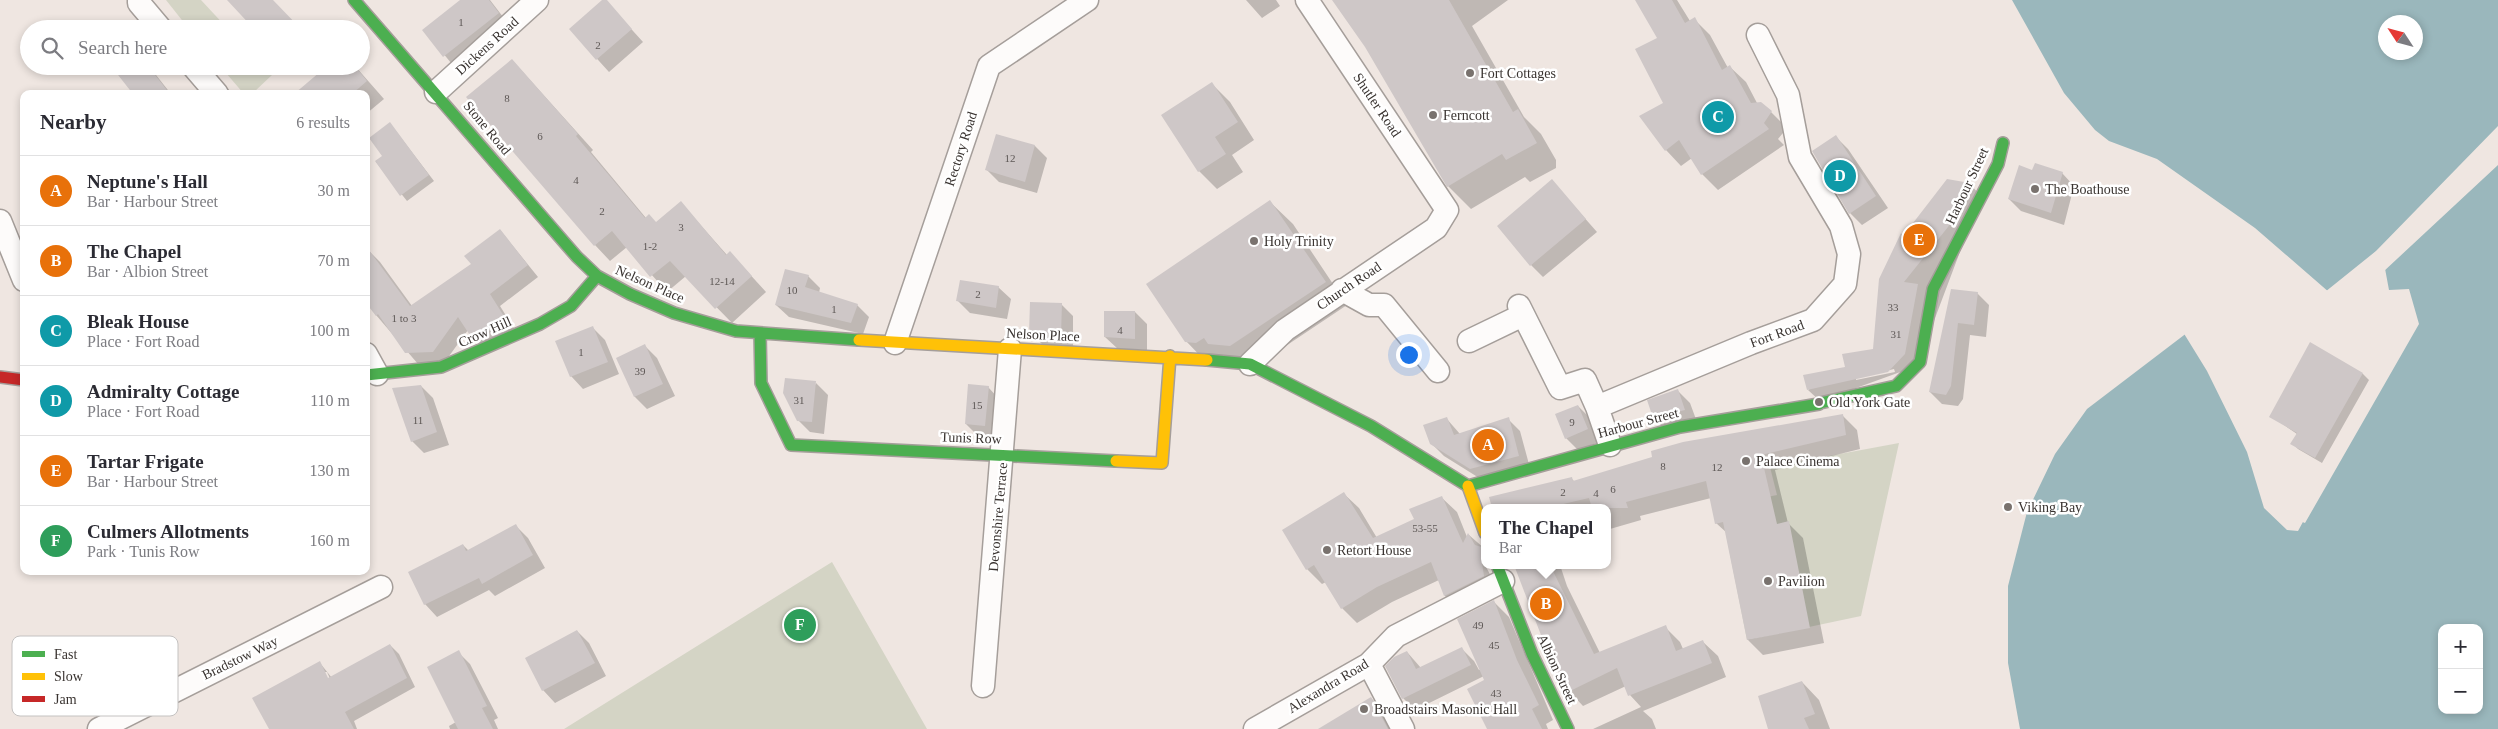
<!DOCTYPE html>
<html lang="en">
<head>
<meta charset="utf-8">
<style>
  :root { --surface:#fff; --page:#f2f2f3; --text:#2b2b33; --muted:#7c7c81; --line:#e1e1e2; --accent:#79726e }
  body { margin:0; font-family:Georgia,serif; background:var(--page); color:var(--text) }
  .controls { position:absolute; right:15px; bottom:15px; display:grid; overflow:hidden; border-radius:10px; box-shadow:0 2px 8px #0003 }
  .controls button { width:45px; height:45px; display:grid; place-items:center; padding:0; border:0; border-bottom:1px solid var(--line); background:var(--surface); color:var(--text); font:25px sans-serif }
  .compass { position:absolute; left:2378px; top:15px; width:45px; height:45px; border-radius:50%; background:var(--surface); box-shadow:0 2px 8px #0003; rotate:306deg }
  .you { position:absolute; left:1408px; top:354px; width:18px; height:18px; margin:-12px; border:4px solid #fff; border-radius:50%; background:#1a73e8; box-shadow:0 0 0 8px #1a73e833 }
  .badge { display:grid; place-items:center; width:32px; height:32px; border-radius:50%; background:var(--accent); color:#fff; font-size:16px; font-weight:700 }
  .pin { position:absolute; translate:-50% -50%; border:2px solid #fff; box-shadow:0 1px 5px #0006 }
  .popup { position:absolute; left:1481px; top:504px; width:130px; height:65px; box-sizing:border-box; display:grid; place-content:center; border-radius:10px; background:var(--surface); filter:drop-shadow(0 1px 4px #0005); font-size:16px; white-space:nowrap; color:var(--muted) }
  .popup b { font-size:19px; color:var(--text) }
  .popup::after { content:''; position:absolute; left:50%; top:100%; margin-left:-10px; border:10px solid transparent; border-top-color:var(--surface) }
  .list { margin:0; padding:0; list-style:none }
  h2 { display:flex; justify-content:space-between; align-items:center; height:65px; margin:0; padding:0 20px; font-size:21px }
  h2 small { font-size:16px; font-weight:400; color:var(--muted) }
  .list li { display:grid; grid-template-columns:32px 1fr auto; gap:15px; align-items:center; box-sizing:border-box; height:70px; padding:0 20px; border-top:1px solid var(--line) }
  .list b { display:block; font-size:19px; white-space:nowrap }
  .list p { margin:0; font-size:16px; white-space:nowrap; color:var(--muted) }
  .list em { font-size:16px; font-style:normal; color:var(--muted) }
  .icon { flex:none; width:28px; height:28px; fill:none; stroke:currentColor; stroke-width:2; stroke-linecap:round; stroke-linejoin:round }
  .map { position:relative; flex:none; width:2498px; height:729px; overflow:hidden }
  .search { position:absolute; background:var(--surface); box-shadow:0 2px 8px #0003; left:20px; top:20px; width:350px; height:55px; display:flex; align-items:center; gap:12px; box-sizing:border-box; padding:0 18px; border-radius:28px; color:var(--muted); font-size:19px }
  .panel { position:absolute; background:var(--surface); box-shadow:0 2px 8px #0003; left:20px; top:90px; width:350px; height:485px; border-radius:10px }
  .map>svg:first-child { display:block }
  .green { fill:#d4d4c5 }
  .water { fill:#9ab7bc; fill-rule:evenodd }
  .pier { fill:#efe6e1 }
  .shadow { fill:#0003; fill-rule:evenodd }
  .building { fill:#cec7c7 }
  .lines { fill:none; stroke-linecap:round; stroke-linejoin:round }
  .street-casing { stroke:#a59e9a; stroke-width:25 }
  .fast-casing { stroke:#a59e9a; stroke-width:14 }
  .slow-casing { stroke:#a59e9a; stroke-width:14 }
  .jam-casing { stroke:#a59e9a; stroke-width:14 }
  .street { stroke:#fdfbfa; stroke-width:22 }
  .fast { stroke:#4caf50; stroke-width:11 }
  .slow { stroke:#ffc107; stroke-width:11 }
  .jam { stroke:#c62828; stroke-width:11 }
  .poi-dot { fill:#79726e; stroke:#fff; stroke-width:2 }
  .labels { text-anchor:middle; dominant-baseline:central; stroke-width:5; stroke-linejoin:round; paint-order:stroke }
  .number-label { font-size:11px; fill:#5e5856 }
  .street-label { font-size:14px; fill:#393330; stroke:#fff }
  .poi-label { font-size:14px; fill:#393330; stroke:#fff; text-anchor:start }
  .key { fill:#fff; stroke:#c4c2c1; stroke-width:1 }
  .key-label { font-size:14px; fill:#393330 }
</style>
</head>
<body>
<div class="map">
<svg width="2498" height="729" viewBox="0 0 2498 729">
  <rect width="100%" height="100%" fill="#efe6e1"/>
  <path class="green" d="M166,0h35l27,29h-39z
    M220,66h44l8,9 -20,19h-8z
    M1899,443l-38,173 -114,24 -21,-106 41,-37 10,-2 -7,-28z
    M832,562l95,167h-363z"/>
  <path class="water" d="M2012,0h486v729h-478l-12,-66v-77l19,-74 28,-58 32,-45 105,-80 31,70 18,30 22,62 15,18 12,8 15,6 114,-199 -10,-35 -20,1 -8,-43 -51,46 -75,-65 -98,-69 -48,-18 -14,-11 -31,-37zM2386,22h30v30h-30zM2442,628h37v82h-37z"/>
  <path class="pier" d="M2498,126v39l-115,107 -4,-21 -48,44 -6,-3 51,-41z
    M2192,326l3,2 30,70 18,30 22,62 15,18 24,12 -6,11 -11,-1 -23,-22 -17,-56 -40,-81 -24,-39z"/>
  <path class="shadow" d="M462,0h28l20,26 -54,43 -32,-39z
    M605,0l38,42 -34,30 -39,-43z
    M1246,0h30l4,6 -18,12z
    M1334,0h174l-36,26 52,91 17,17 15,26v8l-26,14 -5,-5 -54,32 -23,-23 -82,-140z
    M1637,0h40l13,21 4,-2 16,16 18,33 2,-1 16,15 11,21 14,9 16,16 -9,11 6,6 -66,45 -16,-16 -10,-16 -11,8 -15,-16 -1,-47 -6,-65z
    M512,60l81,90 -2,2 55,66 10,5 25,-20 46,52 18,14 21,23 -34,31 -46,-47 -19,16 -40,-45 -17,14 -15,-16z
    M112,66h37l22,28h-37z
    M355,66l29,33 -18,15v-20h-70z
    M1212,84l18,18 24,38 -22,15 11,17 -26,17 -18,-18z
    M395,130l39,51 -27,20 -31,-39 8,-6z
    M997,135l38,11 12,12 -10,35 -38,-11 -12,-12z
    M1836,137l12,12 40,59 -26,17 -12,-12 -36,-62z
    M2033,171l29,2 12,13 -10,39 -43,-14 -12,-12z
    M1552,181l45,51 -54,45 -12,-12z
    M1948,181l22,3 11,12 -64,170 -97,35 -12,-11 66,-40 30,-113zM1894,369l1,3 -39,8v-2z
    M1270,202l23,22 54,81 -94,63 -45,-4 -22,-23z
    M500,230l38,47 -38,29 17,27 -33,15 -16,-18 -24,33 -26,1 -42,-49 -7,-64 11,11 32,44 60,-42z
    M808,276l12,12 -1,5 38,12 12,12 -6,17 -74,-17 -13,-12z
    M998,287l13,12 -4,20 -37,-6 -12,-12z
    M1952,290l25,3 12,12 -3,32 -16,-2 -7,64 -5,7 -16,-2 -12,-12z
    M1061,304l12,12v31l-30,-2 -12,-12z
    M1135,312l12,12v26l-29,-1 -13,-12z
    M593,328l12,12 14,34 -36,15 -12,-13z
    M2310,344l53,30 6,6 -47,83 -24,-14 -6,-6 5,-9 -26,-18z
    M645,346l12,12 18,38 -28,13 -12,-12 -17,-39z
    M816,383l12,12 -4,39 -14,-2 -12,-12z
    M421,386l12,12 16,47 -25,8 -12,-12z
    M988,387l12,13 -3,37 -19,-1 -12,-12z
    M1678,391l12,12 7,19 -31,8 -12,-12z
    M1578,406l12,12 9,24 -21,8 -12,-12z
    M1842,415l15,15 3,19 -85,21 13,53 15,15 21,105 -61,12 -15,-15 -21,-107 -11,-10 -5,-25 -71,18 1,4 -31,9 -3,-3v-18h-114l79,-29 3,3z
    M1446,418l14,16 48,-15 12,12 10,37 -46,13 -40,-25 -13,-13z
    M1344,494l15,14 18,30 39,-18 26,-22 15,14 10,25 2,-2 16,14v16l14,26 -39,20 -15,-15 -6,-16 -47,22 -35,21 -15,-15 -16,-26 -4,2 -15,-15z
    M516,526l12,12 17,30 -50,28 -6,-6 -52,27 -12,-13 38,-59 6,6z
    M1515,565h45l7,21 33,67 65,-26 15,15 3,7 20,-7 15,14 8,21 -83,34 9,8 4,10h-63l48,-22 -11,-12 -4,-9 -43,20 -14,-15z
    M1494,602l15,15 44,103 -7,4 2,5h-60l-4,-53 -69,34 -12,-12 4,-46 14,16 41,-19 12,12 5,9 2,-1z
    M577,631l12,12 17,33 -51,27 -12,-13 -16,-32z
    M390,645l9,9 16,33 -61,34 3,8h-87l50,-66 12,15zM324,672h3l5,11 -2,2z
    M458,652l12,12 28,54 -4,2 4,9h-48l-1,-3 7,-4z
    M1802,682l17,18 11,29h-61l-10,-32z
    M1371,698l12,12 10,19h-58z"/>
  <path class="building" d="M227,0h46l28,29h-47z
    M460,0h29l10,13 -56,44 -21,-27z
    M602,0h5l25,29 -36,31 -27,-31z
    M1332,0h117l64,112 5,-3 19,34 -31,17 -4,-6 -55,33 -82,-140z
    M1635,0h37l13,23 10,-6 27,53 8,-5 21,38 10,-1 11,9 -8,12 5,6 -68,46 -22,-35 -14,11 -26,-35 24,-13 -28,-54 22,-11z
    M111,20l6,9h-16z
    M512,59l66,75 -2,2 69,82 4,-4 7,8 25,-21 45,54 4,-4 22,25 -37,33 -45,-48 -20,16 -38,-46 -18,15 -128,-149z
    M111,66h37l22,28h-37z
    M327,66h28l12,15 -15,13h-58z
    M1212,82l26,40 -23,15 11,17 -28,18 -37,-57z
    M390,122l39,53 -29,21 -25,-35 7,-5 -13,-18z
    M996,134l39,11 -10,37 -40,-12z
    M1836,135l40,61 -27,18 -37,-63z
    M2035,163l28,9 -12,41 -43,-14 11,-34 13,5z
    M1552,179l34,40 -56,47 -33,-40z
    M1947,179l23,4 -22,44 -44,55 14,2 -13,70 -17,18 -81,18 -4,-15 42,-8 -3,-13 31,-5 6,-70 22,-46 2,3z
    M1270,200l56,82 -96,64 -22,-2 -4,-6 -8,5 -11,-1 -39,-58z
    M500,229l28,36 -38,29 17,27 -36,16 -13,-20 -25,35 -28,1 -27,-39 -2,2 -10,-13v-57l44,60 61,-42 -7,-8z
    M785,269l24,6 -4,12 53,17 -7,19 -76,-18z
    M960,280l39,6 -3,22 -40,-7z
    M1951,289l27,3 -4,33 -16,-2 -7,63 -5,9 -17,-3z
    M1030,302l32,1 -1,32 -32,-1z
    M1104,311h31v28l-31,-2z
    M593,326l15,36 -38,15 -15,-36z
    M2310,342l53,31 -48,85 -25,-14 7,-11 -28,-16z
    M645,344l18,40 -29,13 -18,-39z
    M785,378l31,3 -4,41 -15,-1 -14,-28z
    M968,384l21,2 -4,40 -20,-2z
    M421,385l16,47 -26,10 -19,-54z
    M1678,389l7,21 -32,8 -6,-18z
    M1578,405l10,24 -23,10 -10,-25z
    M1843,414l3,21 -85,20 16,69 12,-3 21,107 -63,12 -24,-118 -8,2 -9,-43 -80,21 2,6h-36l-3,-10 -43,10h-54l-3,-11 83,-20 1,4 79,-24 -1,-6 32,-9z
    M1447,417l7,18 55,-18 10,39 -49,13 -40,-25 -7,-19z
    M1344,492l29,46 41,-19 -5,-10 33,-13 21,47 5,-10 7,12 10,3 -3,15 2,13 -40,20 -13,-34 -54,25 -36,22 -27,-44 -8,5 -24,-40z
    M516,524l17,31 -51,29 -3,-6 -55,27 -16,-33 55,-28 3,7z
    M1514,565h36l44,89 72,-29 10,26 27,-11 9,23 -84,33 -11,-28 -49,24 -22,-44z
    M1494,600l23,60 22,45 -7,4 10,20h-55l-20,-40 17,-9 -27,-61z
    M577,630l18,33 -53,28 -17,-33z
    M390,644l17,34 -62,34 9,17h-85l-17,-31 68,-37 8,17z
    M1462,647l9,18 -69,34 -17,-33 9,-9 13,-6 9,18z
    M459,650l28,56 -5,2 11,21h-35l-31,-62z
    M1802,681l13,33 -11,4 5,11h-41l-10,-33z
    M1371,697l17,32h-70z"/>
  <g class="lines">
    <g class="street-casing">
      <path id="street" d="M139,0v3l22,26
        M193,66l24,28
        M436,92l101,-92
        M0,221l24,59
        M1342,290l27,15h15l54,66
        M1519,306l41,82 25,-8 12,27
        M1469,341l54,-26
        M895,343l94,-277 98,-66
        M366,354l11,20
        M1250,364l35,-34 151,-102 11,-18 -140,-210
        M1610,445l-13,-38 154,-64 62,-23 32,-36 4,-30 -8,-28 -41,-69 -12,-62 -30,-60
        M1369,664l34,65
        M983,686l27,-337
        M99,729l282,-142
        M1255,729l114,-65 27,-28 107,-55"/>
    </g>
    <g class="fast-casing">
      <path id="fast" d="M354,0l223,257 20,19 33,18 44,19 62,18 123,9
        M760,333l1,50 30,62 325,16
        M1207,360l43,4 121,62 97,60
        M366,375l75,-8 99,-43 31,-18 26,-30
        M1820,403l76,-17 24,-24 13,-73 65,-125 5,-21
        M1468,486l212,-59 139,-23
        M1497,565l35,89 36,75"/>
    </g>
    <g class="slow-casing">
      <path id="slow" d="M859,340l348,20
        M1116,461l46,2 8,-107
        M1468,486l17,47"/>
    </g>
    <g class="jam-casing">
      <path id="jam" d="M0,377l24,3"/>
    </g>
    <use href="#street" class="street"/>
    <use href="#fast" class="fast"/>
    <use href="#slow" class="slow"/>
    <use href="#jam" class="jam"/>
  </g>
  <g class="poi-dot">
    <circle cx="1470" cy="73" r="5"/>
    <circle cx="1433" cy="115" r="5"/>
    <circle cx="2035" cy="189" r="5"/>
    <circle cx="1254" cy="241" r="5"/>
    <circle cx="1819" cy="402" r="5"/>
    <circle cx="1746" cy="461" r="5"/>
    <circle cx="2008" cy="507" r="5"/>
    <circle cx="1327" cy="550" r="5"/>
    <circle cx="1768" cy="581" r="5"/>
    <circle cx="1364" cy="709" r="5"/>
  </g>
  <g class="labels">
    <g class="number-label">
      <text x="461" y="22">1</text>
      <text x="598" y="45">2</text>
      <text x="507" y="98">8</text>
      <text x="540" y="136">6</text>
      <text x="1010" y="158">12</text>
      <text x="576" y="180">4</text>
      <text x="602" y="211">2</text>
      <text x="681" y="227">3</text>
      <text x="650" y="246">1-2</text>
      <text x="722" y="281">12-14</text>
      <text x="792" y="290">10</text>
      <text x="978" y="294">2</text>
      <text x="1893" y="307">33</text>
      <text x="834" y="309">1</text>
      <text x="404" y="318">1 to 3</text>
      <text x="1120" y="330">4</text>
      <text x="1896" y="334">31</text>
      <text x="581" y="352">1</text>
      <text x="640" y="371">39</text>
      <text x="799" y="400">31</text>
      <text x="977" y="405">15</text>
      <text x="418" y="420">11</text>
      <text x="1572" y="422">9</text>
      <text x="1663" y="466">8</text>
      <text x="1717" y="467">12</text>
      <text x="1613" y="489">6</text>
      <text x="1563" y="492">2</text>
      <text x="1596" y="493">4</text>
      <text x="1425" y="528">53-55</text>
      <text x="1478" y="625">49</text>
      <text x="1494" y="645">45</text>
      <text x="1496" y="693">43</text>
    </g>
    <g class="street-label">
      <text transform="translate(487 46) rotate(-42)">Dickens Road</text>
      <text transform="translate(1377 105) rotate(56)">Shutler Road</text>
      <text transform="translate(487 128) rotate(50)">Stone Road</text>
      <text transform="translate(961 149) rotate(-72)">Rectory Road</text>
      <text transform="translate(1967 186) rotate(-65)">Harbour Street</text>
      <text transform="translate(650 284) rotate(24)">Nelson Place</text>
      <text transform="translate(1349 286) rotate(-34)">Church Road</text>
      <text transform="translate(485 332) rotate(-24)">Crow Hill</text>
      <text transform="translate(1777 334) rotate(-20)">Fort Road</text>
      <text transform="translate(1043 335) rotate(3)">Nelson Place</text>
      <text transform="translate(1638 423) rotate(-15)">Harbour Street</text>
      <text transform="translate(971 438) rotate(2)">Tunis Row</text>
      <text transform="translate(998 517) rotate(-85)">Devonshire Terrace</text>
      <text transform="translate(240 658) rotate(-26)">Bradstow Way</text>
      <text transform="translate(1557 669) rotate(65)">Albion Street</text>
      <text transform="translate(1328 686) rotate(-31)">Alexandra Road</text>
    </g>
    <g class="poi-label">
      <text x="1480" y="73">Fort Cottages</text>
      <text x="1443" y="115">Ferncott</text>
      <text x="2045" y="189">The Boathouse</text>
      <text x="1264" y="241">Holy Trinity</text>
      <text x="1829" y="402">Old York Gate</text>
      <text x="1756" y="461">Palace Cinema</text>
      <text x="2018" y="507">Viking Bay</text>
      <text x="1337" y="550">Retort House</text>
      <text x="1778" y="581">Pavilion</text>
      <text x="1374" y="709">Broadstairs Masonic Hall</text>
    </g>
  </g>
  <rect x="12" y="636" width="166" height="80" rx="8" class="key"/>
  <rect x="22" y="651" width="23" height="6" fill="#4caf50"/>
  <rect x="22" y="673" width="23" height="7" fill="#ffc107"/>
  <rect x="22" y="696" width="23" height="6" fill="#c62828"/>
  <g class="key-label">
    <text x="54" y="659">Fast</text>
    <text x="54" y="681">Slow</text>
    <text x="54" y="704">Jam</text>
  </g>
</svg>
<div class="controls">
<button>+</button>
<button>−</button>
</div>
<svg class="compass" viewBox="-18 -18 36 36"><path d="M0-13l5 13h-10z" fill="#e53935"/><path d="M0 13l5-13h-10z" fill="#7c7c81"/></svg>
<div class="you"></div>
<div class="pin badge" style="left:1488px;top:445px;background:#e8710a">A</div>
<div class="pin badge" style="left:1546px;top:604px;background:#e8710a">B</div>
<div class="popup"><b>The Chapel</b>Bar</div>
<div class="pin badge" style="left:1718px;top:117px;background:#0f9aa8">C</div>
<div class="pin badge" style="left:1840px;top:176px;background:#0f9aa8">D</div>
<div class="pin badge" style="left:1919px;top:240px;background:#e8710a">E</div>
<div class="pin badge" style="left:800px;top:625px;background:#2e9e5b">F</div>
<div class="search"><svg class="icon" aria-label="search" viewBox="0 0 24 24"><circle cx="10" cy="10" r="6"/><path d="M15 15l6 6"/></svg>Search here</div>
<section class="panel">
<h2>Nearby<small>6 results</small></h2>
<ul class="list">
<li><span class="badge" style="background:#e8710a">A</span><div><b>Neptune's Hall</b><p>Bar · Harbour Street</p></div><em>30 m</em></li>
<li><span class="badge" style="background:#e8710a">B</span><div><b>The Chapel</b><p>Bar · Albion Street</p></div><em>70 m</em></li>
<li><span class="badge" style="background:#0f9aa8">C</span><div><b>Bleak House</b><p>Place · Fort Road</p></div><em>100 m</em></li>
<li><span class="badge" style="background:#0f9aa8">D</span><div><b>Admiralty Cottage</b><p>Place · Fort Road</p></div><em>110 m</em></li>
<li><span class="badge" style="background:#e8710a">E</span><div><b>Tartar Frigate</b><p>Bar · Harbour Street</p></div><em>130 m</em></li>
<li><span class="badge" style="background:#2e9e5b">F</span><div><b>Culmers Allotments</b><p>Park · Tunis Row</p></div><em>160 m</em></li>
</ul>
</section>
</div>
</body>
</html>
